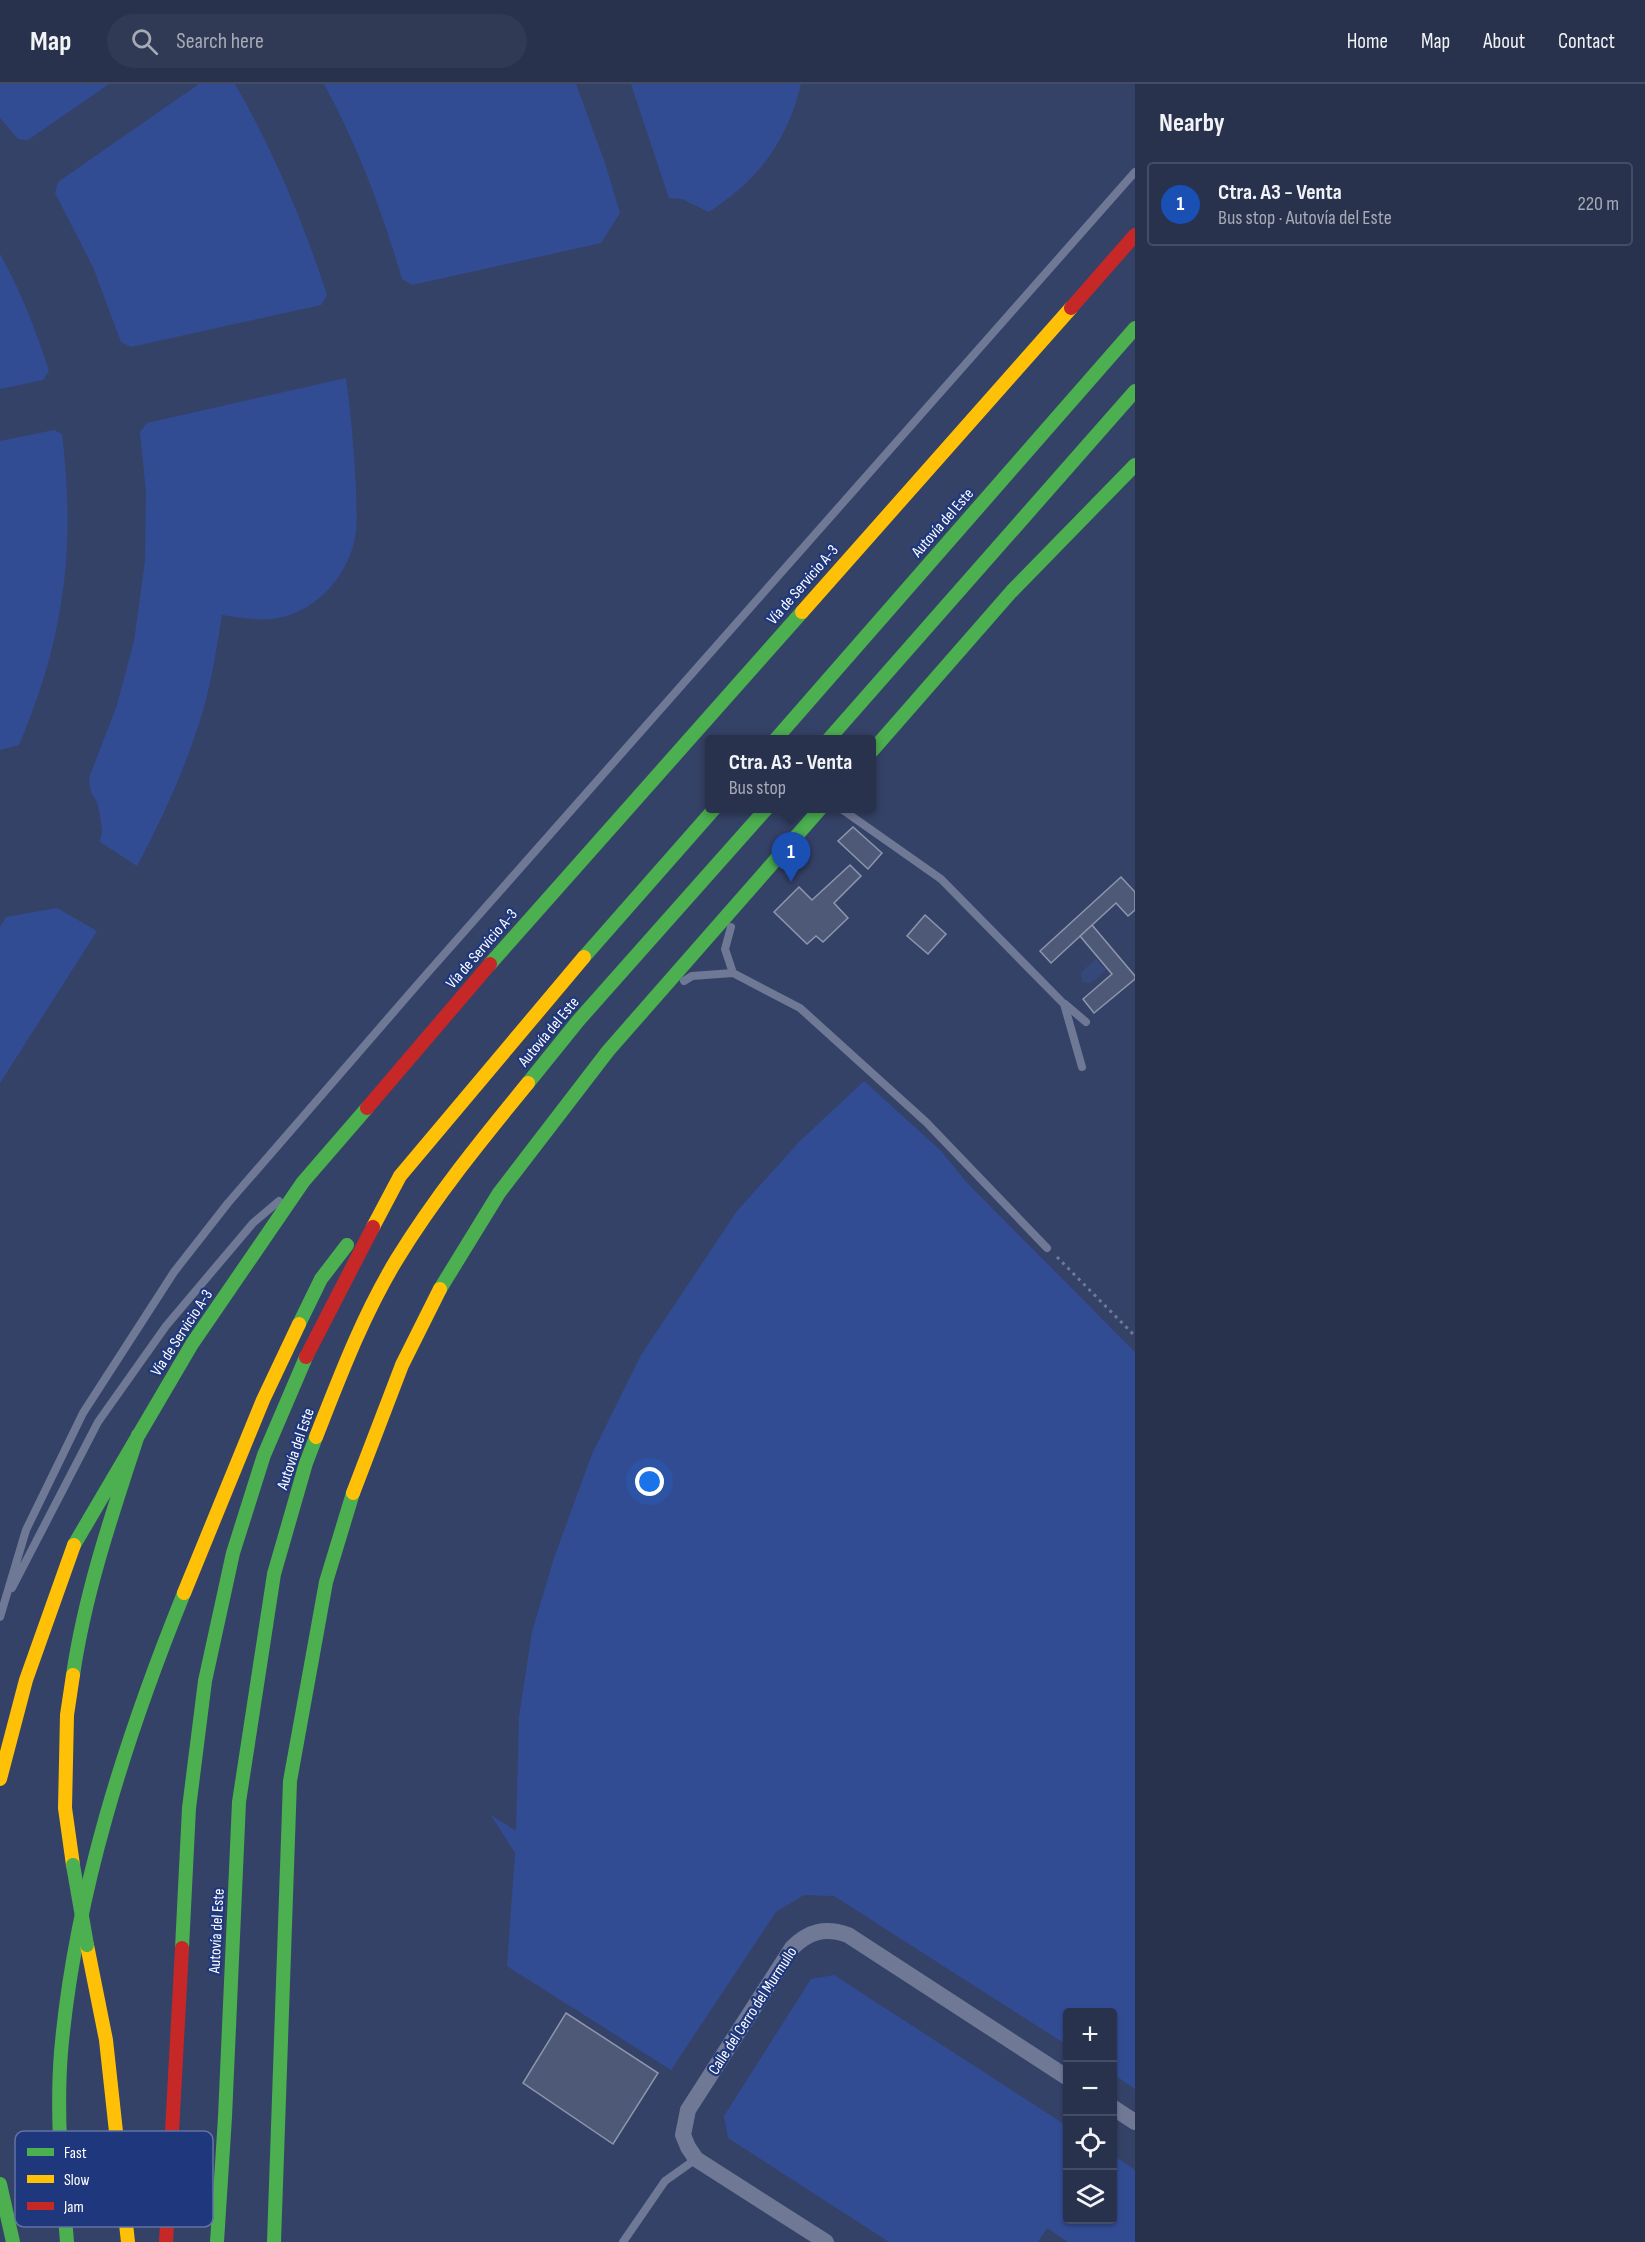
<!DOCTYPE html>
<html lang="en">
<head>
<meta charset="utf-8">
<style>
  :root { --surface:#28324d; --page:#303a54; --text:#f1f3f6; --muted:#a5aab6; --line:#444d65; --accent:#b8bdca }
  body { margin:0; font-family:"Sofia Sans Condensed",sans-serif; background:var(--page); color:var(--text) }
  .controls { position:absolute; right:18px; bottom:18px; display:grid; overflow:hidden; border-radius:6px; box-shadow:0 2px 4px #0004 }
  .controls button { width:54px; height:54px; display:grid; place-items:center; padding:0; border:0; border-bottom:2px solid var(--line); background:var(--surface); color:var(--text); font:30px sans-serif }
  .you { position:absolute; left:650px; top:1398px; width:21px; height:21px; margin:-15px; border:4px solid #fff; border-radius:50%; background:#1a73e8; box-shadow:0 0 0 9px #1a73e833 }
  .badge { display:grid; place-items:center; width:39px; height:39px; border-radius:50%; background:var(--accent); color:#fff; font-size:20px; font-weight:700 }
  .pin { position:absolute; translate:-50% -50px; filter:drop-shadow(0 2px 3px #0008) }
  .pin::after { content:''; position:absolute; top:32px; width:21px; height:18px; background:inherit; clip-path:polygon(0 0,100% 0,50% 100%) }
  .popup { position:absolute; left:705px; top:651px; width:171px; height:78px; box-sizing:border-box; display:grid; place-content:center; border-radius:6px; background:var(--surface); filter:drop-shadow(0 2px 4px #0005); font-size:20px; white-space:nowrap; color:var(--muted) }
  .popup b { font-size:22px; color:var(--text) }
  .popup::after { content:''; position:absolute; left:50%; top:100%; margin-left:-12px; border:12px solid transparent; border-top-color:var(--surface) }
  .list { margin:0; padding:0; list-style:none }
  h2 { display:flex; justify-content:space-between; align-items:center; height:78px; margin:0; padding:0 24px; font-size:26px }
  h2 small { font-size:20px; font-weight:400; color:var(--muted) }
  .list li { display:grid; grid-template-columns:39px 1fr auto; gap:18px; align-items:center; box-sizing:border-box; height:84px; margin:0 12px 12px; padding:0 12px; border:2px solid var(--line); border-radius:6px }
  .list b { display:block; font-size:22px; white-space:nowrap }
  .list p { margin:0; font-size:20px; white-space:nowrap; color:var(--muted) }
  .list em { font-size:20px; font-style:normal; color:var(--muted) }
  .icon { flex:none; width:33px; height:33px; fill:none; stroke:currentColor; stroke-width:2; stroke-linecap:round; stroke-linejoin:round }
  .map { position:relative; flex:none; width:1135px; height:2158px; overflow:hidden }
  header { display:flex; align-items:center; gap:36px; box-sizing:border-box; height:84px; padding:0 30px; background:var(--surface); border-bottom:2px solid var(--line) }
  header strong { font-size:28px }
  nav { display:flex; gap:33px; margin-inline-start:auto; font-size:21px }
  .search { width:420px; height:54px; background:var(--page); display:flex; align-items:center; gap:15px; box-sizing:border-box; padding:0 21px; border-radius:33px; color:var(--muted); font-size:22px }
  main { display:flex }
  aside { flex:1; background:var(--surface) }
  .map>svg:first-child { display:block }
  .green { fill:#324c94 }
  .water { fill:#36477a }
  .building { fill:#4e5978; stroke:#8e96ad; stroke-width:1.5 }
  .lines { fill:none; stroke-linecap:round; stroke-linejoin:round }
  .path { stroke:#6f7996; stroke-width:3; stroke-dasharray:3 4.5; stroke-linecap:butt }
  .lane { stroke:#6f7996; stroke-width:8 }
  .street { stroke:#6f7996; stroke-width:16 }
  .fast { stroke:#4caf50; stroke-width:14 }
  .slow { stroke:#ffc107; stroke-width:14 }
  .jam { stroke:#c62828; stroke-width:14 }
  .fast-bridge { stroke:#4caf50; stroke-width:14 }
  .labels { text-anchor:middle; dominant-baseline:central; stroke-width:4.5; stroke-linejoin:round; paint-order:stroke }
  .street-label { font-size:16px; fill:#fff; stroke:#1f377d }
  .key { fill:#1f377d; stroke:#6273a4; stroke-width:1.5 }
  .key-label { font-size:16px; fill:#fff }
</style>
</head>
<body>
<header>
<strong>Map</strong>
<div class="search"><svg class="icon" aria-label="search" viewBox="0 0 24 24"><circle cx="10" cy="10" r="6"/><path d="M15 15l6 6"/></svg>Search here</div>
<nav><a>Home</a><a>Map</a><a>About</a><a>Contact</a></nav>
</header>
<main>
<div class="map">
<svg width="1135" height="2158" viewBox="0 0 1135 2158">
  <rect width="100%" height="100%" fill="#354267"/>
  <path class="green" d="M0,0h109l-81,56 -10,-1 -18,-21z
    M199,0h36c39,68 68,137 92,211l-6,10 -190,42 -10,-5 -28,-75 -38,-74 3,-11z
    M324,0h252l29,79 15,50 -19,30 -189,42 -10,-6c-20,-68 -44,-133 -78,-195z
    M631,0h170c-14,58 -43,96 -92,128l-27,-13 -13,-1z
    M0,170c21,37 36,77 49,117l-6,9 -43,9z
    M346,294c5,37 8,73 10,110 0,16 2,34 -1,50 -8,40 -41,76 -83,81 -17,2 -33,-2 -50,-4 -6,38 -12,76 -24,112 -16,48 -37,94 -61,139l-37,-24 2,-11 -2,-16 -3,-13 -6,-10 -2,-14 28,-73 17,-64 11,-80 1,-69 -6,-60 7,-9z
    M54,346l8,4c14,115 2,205 -43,311l-19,5v-309z
    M57,824l40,23 -97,152v-156l6,-10z
    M864,997l76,69 29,35 166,167v737l-22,-15 -1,-62h-44l-1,33 -233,-149 -30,-1 -28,17 -105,158 -164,-104 8,-113 -24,-38 25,16 3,-114 13,-85 22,-74 38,-104 49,-99 96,-144 62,-69z
    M834,1891l233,151 1,94h44l1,-65 22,15v72h-67l-21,-14 -9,14h-149l-161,-104 -4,-22 87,-137z"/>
  <path class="water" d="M1096,875l10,11c-7,6 -15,17 -24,11l-1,-9z"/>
  <path class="building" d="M853,743l29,26 -14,16 -30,-28z
    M850,781l11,11 -27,27 14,15 -25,24 -7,-6 -9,8 -33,-32 25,-25 13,13z
    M1121,793l14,15v18l-7,6 -12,-13 -65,60 -11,-12z
    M925,831l21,19 -18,20 -21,-18z
    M1092,841l43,51v3l-41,34 -11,-14 29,-25 -32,-38z
    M566,1929l92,60 -45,71 -90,-61z"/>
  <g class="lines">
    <path class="path" d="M1057,1173l78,79"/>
    <path class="lane" d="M840,724l101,71 123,125 18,63
      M731,843l-6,22 8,24
      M684,897l8,-5 41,-3 67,35 126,114 121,126
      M1065,920l21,18
      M12,1504l86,-166 68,-96 87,-103 26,-22
      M0,1533l26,-87 57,-117 91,-141 54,-69 196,-226 711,-805
      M623,2158l42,-61 31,-22"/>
    <path class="street" d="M1112,2023l23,15
      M826,2158l-130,-83 -8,-12 -5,-12 5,-25 104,-162c17,-17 33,-21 56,-13l220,143"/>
    <path class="fast" d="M775,656l360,-412
      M828,656l307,-349
      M872,667l139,-159 124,-127
      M584,873l131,-149
      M490,880l312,-352
      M528,999l50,-62 189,-213
      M440,1205l59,-96 109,-142 213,-243
      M299,1240l22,-45 26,-34
      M74,1461l118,-201 111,-162 64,-74
      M73,1591c12,-82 39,-161 65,-240
      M182,1864l7,-140 16,-127 28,-128 31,-98 42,-98
      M0,2100l13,58
      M67,2158c-5,-63 -11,-127 -6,-190 14,-158 64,-313 123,-459
      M217,2158l8,-125 14,-315 35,-228 32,-111 10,-26
      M274,2158l16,-461 36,-199 27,-89"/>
    <path class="slow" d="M802,528l269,-304
      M373,1143l27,-51 184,-219
      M316,1353c24,-61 47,-122 81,-178 38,-62 85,-120 131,-176
      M353,1409l49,-128 38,-76
      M184,1509l79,-193 36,-76
      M73,1591l-6,40 -2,93 8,57
      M0,1695l26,-99 48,-135
      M87,1861l19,95 22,202"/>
    <path class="jam" d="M1071,224l64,-73
      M367,1024l123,-144
      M306,1273l67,-130
      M166,2158l16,-294"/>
    <path class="fast-bridge" d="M73,1781l14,80"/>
  </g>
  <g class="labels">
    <g class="street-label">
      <text transform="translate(943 439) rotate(-49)">Autovía del Este</text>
      <text transform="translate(803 501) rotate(-49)">Vía de Servicio A-3</text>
      <text transform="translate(482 865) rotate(-49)">Vía de Servicio A-3</text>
      <text transform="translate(549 948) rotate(-50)">Autovía del Este</text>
      <text transform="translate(182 1249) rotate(-57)">Vía de Servicio A-3</text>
      <text transform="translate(296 1365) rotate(-71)">Autovía del Este</text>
      <text transform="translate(217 1847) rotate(-87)">Autovía del Este</text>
      <text transform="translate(753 1927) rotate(-57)">Calle del Cerro del Murmullo</text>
    </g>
  </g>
  <rect x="15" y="2047" width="198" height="96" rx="9" class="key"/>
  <rect x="27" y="2064" width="27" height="8" fill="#4caf50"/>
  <rect x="27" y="2091" width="27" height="8" fill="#ffc107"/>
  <rect x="27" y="2118" width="27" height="8" fill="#c62828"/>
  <g class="key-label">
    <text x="64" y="2074">Fast</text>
    <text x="64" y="2101">Slow</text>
    <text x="64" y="2128">Jam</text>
  </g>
</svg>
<div class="controls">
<button>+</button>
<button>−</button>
<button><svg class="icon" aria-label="locate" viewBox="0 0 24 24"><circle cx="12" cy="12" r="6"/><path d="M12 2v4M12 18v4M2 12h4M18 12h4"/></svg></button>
<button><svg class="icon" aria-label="layers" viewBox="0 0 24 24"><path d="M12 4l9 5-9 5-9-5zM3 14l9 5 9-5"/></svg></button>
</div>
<div class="you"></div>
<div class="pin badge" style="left:791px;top:798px;background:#1a4fb4">1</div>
<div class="popup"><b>Ctra. A3 - Venta</b>Bus stop</div>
</div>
<aside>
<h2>Nearby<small></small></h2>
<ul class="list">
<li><span class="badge" style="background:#1a4fb4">1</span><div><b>Ctra. A3 - Venta</b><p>Bus stop · Autovía del Este</p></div><em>220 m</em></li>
</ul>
</aside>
</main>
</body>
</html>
